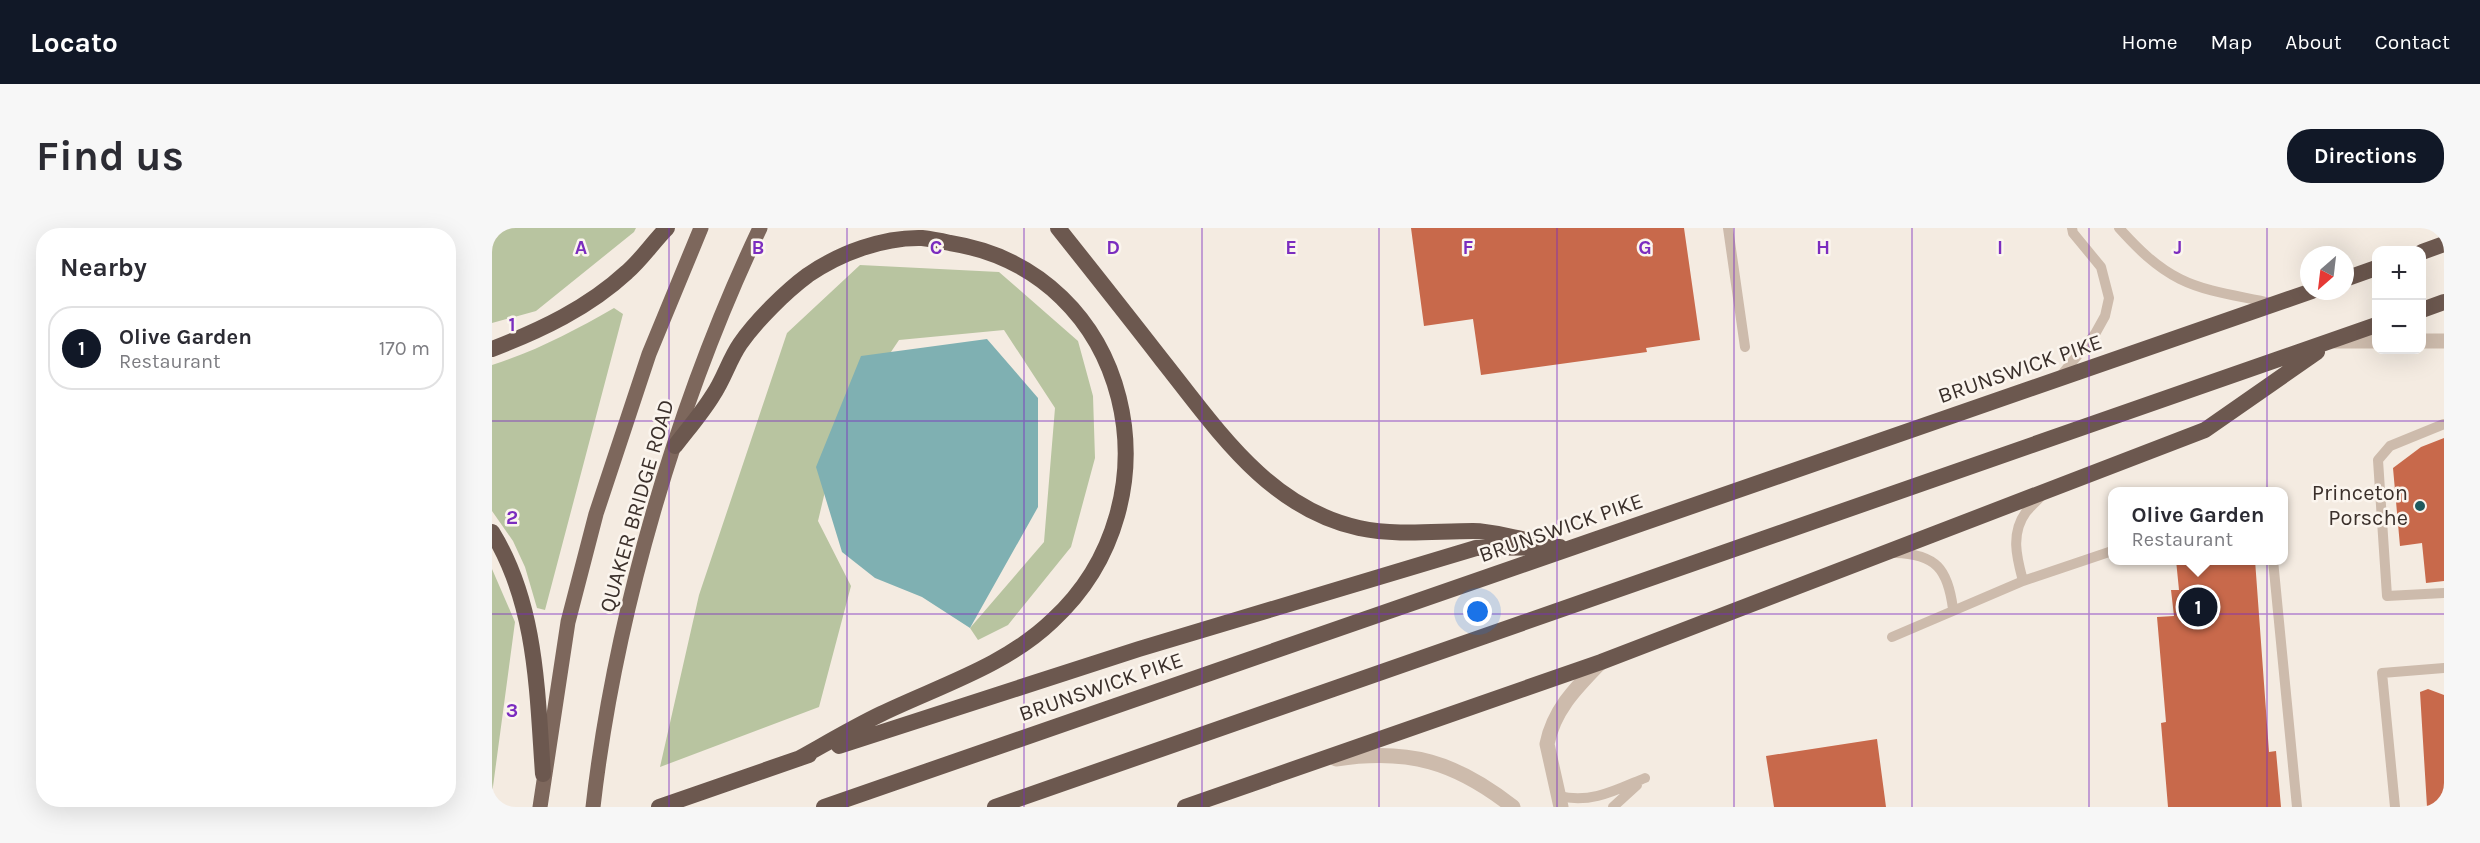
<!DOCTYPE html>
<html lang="en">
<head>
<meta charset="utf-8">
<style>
  :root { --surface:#fff; --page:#f7f7f7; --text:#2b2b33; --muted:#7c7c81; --line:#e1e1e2; --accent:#111827 }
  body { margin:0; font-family:Karla,sans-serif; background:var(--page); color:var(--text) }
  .controls { position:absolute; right:18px; top:18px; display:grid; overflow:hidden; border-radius:12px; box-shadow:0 6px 24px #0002 }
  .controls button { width:54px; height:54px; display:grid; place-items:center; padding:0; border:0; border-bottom:2px solid var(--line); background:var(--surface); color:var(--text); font:30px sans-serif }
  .compass { position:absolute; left:1808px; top:18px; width:54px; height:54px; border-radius:50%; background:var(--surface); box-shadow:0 6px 24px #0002; rotate:208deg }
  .you { position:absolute; left:986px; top:384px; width:21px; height:21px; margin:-15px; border:4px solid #fff; border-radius:50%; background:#1a73e8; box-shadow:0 0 0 9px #1a73e833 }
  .badge { display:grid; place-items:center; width:39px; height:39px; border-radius:50%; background:var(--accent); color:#fff; font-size:20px; font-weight:700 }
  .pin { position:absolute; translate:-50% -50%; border:3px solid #fff; box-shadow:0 2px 6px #0006 }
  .popup { position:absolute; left:1616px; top:259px; width:180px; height:78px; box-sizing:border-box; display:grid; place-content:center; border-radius:12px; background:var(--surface); filter:drop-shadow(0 2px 4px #0005); font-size:20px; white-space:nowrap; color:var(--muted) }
  .popup b { font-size:22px; color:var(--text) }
  .popup::after { content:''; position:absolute; left:50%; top:100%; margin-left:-12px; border:12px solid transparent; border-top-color:var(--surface) }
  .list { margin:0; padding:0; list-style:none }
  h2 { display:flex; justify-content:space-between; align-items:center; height:78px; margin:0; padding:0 24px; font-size:26px }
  h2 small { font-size:20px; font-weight:400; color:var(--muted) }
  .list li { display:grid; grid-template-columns:39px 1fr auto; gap:18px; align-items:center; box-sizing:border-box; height:84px; margin:0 12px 12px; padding:0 12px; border:2px solid var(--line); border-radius:24px }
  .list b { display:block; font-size:22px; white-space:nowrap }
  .list p { margin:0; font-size:20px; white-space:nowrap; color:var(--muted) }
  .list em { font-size:20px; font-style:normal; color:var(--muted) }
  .map { position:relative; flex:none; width:1952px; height:579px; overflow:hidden; border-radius:24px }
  header { display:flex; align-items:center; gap:36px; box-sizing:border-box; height:84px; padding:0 30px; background:var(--accent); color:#fff }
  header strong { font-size:28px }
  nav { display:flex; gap:33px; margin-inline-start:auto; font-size:21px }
  .intro { display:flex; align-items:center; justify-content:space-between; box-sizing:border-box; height:144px; padding:0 36px }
  h1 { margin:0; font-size:42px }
  .button { padding:15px 27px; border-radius:24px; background:var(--accent); color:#fff; font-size:21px; font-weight:700 }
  main { display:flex; gap:36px; padding:0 36px }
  aside { flex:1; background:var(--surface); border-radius:24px; box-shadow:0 6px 24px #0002 }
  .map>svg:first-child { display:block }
  .green { fill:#b8c4a0 }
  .water { fill:#7fb0b2 }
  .building { fill:#c8694b }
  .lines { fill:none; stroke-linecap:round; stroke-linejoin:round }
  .service { stroke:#cdbbac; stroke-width:10 }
  .minor { stroke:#cdbbac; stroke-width:15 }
  .primary { stroke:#7d675c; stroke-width:15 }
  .trunk { stroke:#6c584f; stroke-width:16 }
  .grid { fill:none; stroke:#7b2cbf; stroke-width:1.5; stroke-opacity:0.55 }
  .poi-dot { fill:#1f5a5e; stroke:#fbf5ee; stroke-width:2 }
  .labels { text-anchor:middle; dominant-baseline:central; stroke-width:5; stroke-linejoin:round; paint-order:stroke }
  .street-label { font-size:22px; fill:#3b302b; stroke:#fbf5ee }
  .poi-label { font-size:22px; fill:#3b302b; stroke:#fbf5ee; text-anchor:end }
  .grid-label { font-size:20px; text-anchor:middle; font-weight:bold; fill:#7b2cbf; stroke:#fbf5ee; stroke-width:5; stroke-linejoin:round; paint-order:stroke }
</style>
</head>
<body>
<header>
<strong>Locato</strong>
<nav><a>Home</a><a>Map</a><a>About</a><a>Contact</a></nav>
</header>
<div class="intro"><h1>Find us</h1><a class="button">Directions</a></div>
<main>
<aside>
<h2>Nearby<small></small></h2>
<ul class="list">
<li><span class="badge">1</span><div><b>Olive Garden</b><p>Restaurant</p></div><em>170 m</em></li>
</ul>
</aside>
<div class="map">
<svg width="1952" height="579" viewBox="0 0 1952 579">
  <rect width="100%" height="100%" fill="#f4ebe1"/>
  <path class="green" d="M0,0h144l-2,4 -98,79 -44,12z
    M368,37l139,7 79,69 15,55 2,62 -24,89 -63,78 -30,15 -8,-12 74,-86 11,-134 -51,-78 -105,10 -59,88 -22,93 33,65 -32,121 -159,60 39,-172 88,-262z
    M122,80l9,6 -78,296 -8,-2 -12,-41 -12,-26 -21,-30v-146c44,-14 82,-34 122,-57z
    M0,341l23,53 -23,172z"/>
  <path class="water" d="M495,111l51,59v109l-68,121 -48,-31 -47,-19 -33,-26 -26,-85 45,-111z"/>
  <path class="building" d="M919,0h273l16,112 -54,8 1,4 -166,23 -8,-56 -49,7z
    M1952,210v143l-18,2 -4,-40 -22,3 -7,-78 28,-21z
    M1684,332h79l14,192 7,-1 5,56h-113l-7,-84 5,-1 -9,-105 17,-1 -3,-26h8z
    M1936,461l16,6v112h-17l-7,-115z
    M1385,511l9,68h-112l-8,-51z"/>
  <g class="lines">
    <path class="service" d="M1236,0l17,119
      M1627,0c18,20 37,39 61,51 28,14 62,17 91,24
      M1567,150l36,-44 10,-18 4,-18 -8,-31 -28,-34 -1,-5
      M1952,196l-54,22 -12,14 9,136 57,-3
      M1403,325c41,1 53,16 58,56
      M1781,332l24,247
      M1531,353c-6,-23 -13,-47 3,-69 5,-6 11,-11 16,-17
      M1400,409l131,-56 89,-30
      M1067,568c32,8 57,-6 86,-18
      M1121,579l24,-22
      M1903,579l-13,-134 62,-5"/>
    <path class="minor" d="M1843,113h41
      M1930,113h22
      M844,531c73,-11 120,3 177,48
      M1069,579l-14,-63c7,-35 30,-57 54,-82"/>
    <path class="primary" d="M48,579l28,-185 28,-108 53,-160 52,-126
      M101,579c22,-192 84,-404 167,-579"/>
    <path class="trunk" d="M566,0c35,44 70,88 104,132 55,69 106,148 197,168 38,8 76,3 114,3 18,0 36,6 54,9
      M1930,24l22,-8
      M1853,51l31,-11
      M1930,82l22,-8
      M0,121c49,-19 96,-41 135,-77 15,-13 26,-30 40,-44
      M183,218c13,-17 27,-33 38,-51 11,-16 16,-35 27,-51 16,-23 45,-52 68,-69 32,-22 75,-38 114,-37 9,1 19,3 28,5 183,29 233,258 102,378 -47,45 -113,65 -171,93 -27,13 -54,29 -81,44
      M0,304c45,73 45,160 51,242
      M347,518l300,-97 337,-101 84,-1
      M167,579l150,-52
      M332,579l1488,-516
      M503,579l1381,-482
      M693,579l416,-145 604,-232 112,-78"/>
  </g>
  <path class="grid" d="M177,0v579M355,0v579M532,0v579M710,0v579M887,0v579M1065,0v579M1242,0v579M1420,0v579M1597,0v579M1775,0v579M0,193h1952M0,386h1952"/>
  <circle class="poi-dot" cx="1928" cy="278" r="6"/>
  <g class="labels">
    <g class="street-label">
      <text transform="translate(1528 141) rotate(-19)">BRUNSWICK PIKE</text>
      <text transform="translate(145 278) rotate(-74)">QUAKER BRIDGE ROAD</text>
      <text transform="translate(1069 300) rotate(-19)">BRUNSWICK PIKE</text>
      <text transform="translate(609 459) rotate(-19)">BRUNSWICK PIKE</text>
    </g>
    <g class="poi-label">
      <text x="1916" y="265">Princeton<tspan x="1916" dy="25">Porsche</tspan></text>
    </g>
  </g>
  <g class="grid-label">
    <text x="89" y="26">A</text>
    <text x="266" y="26">B</text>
    <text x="444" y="26">C</text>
    <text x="621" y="26">D</text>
    <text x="799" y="26">E</text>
    <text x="976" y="26">F</text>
    <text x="1153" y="26">G</text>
    <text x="1331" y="26">H</text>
    <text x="1508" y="26">I</text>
    <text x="1686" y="26">J</text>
    <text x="20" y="103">1</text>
    <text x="20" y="296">2</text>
    <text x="20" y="489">3</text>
  </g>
</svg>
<div class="controls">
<button>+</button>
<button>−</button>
</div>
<svg class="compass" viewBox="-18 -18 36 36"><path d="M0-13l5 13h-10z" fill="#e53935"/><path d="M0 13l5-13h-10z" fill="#7c7c81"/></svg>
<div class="you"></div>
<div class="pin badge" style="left:1706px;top:379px">1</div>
<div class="popup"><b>Olive Garden</b>Restaurant</div>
</div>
</main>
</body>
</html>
